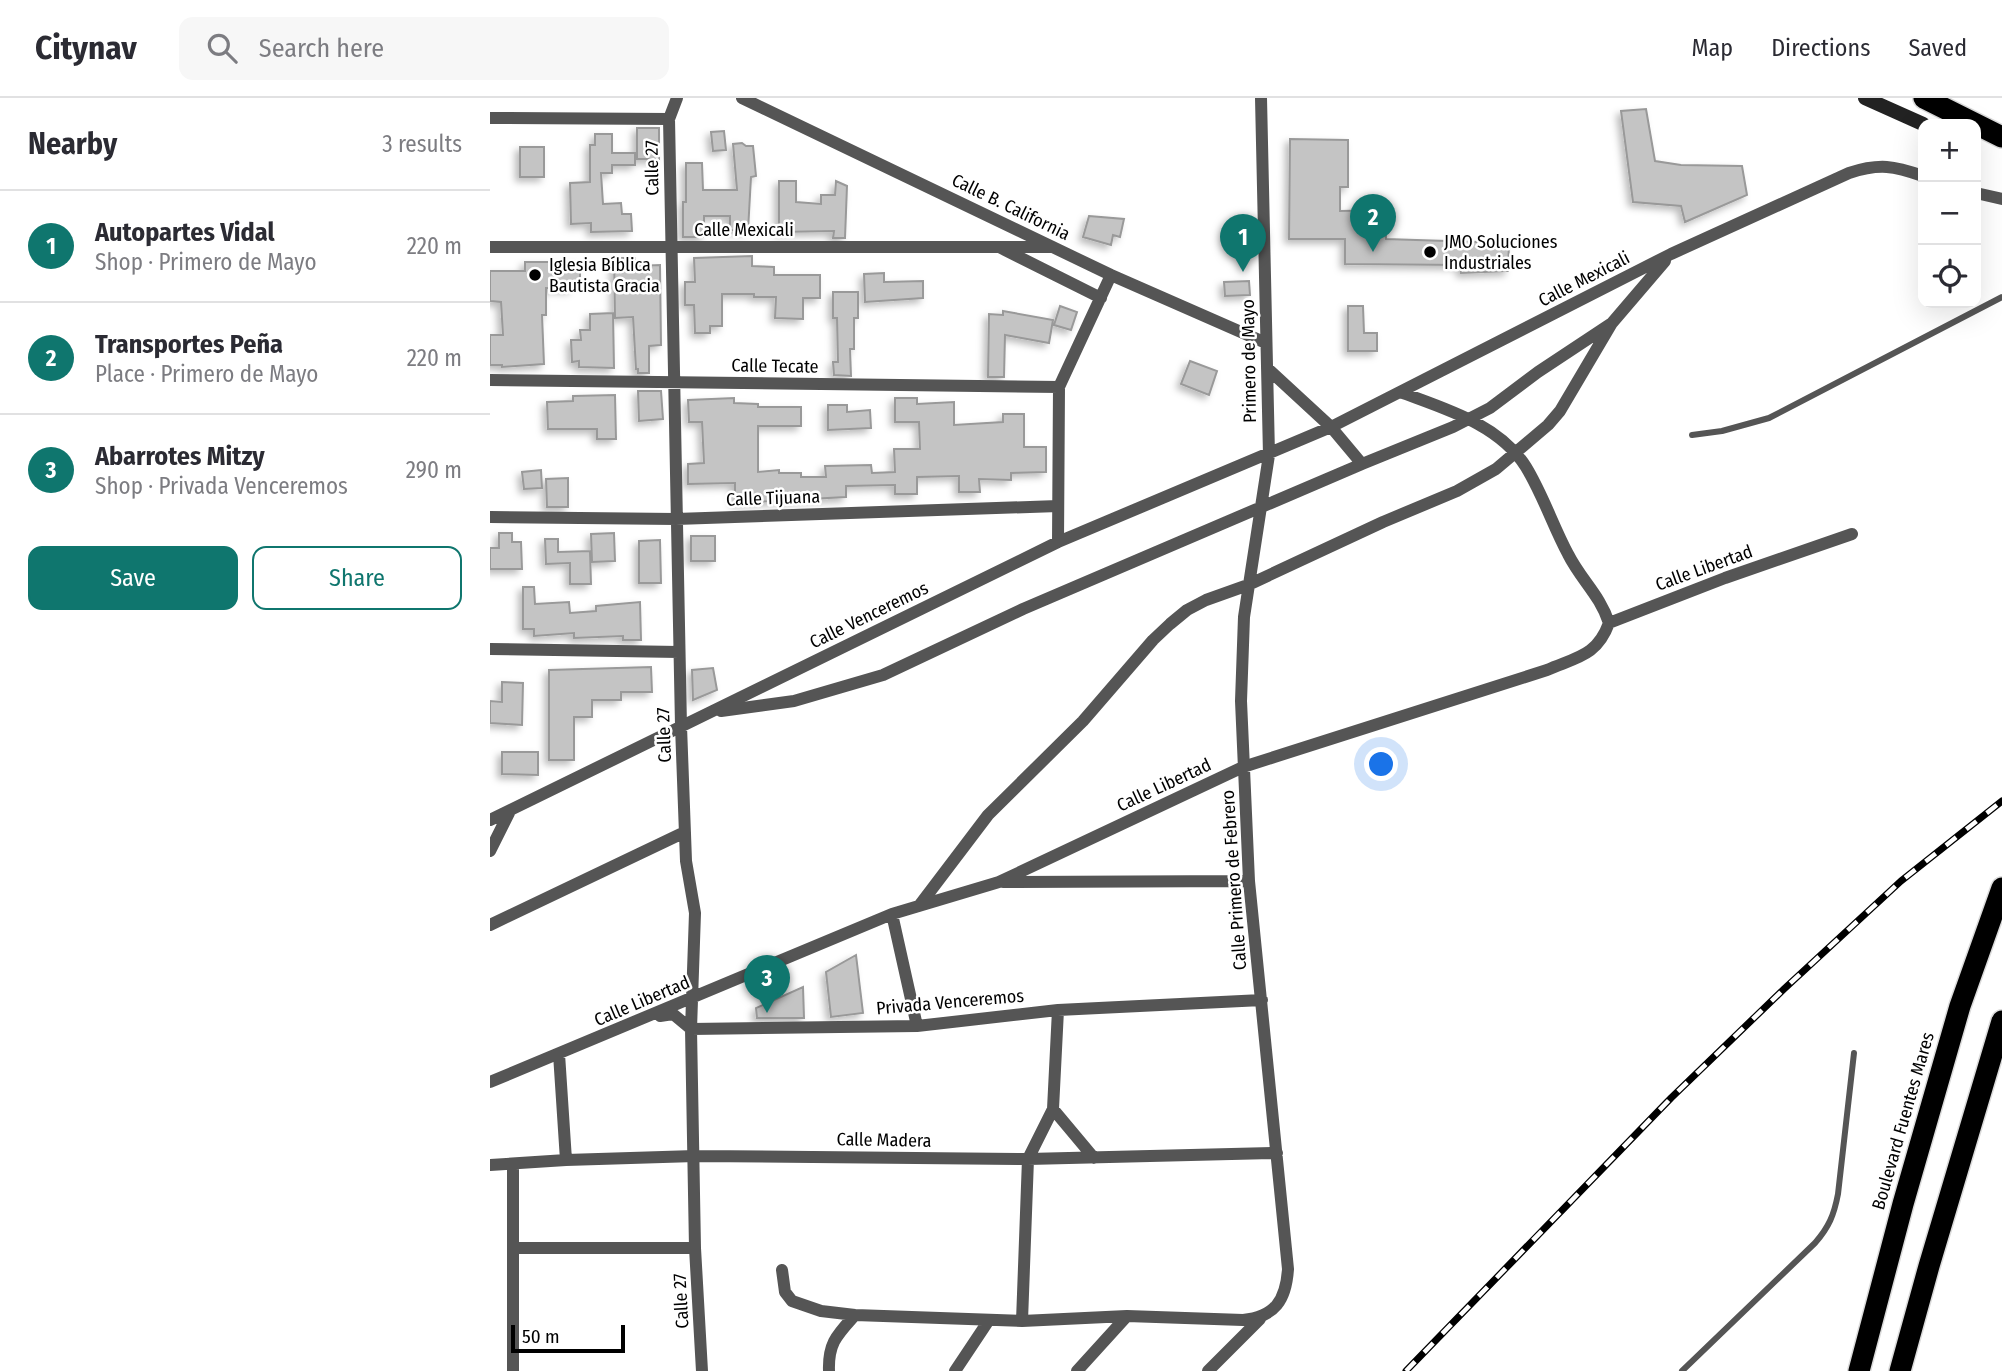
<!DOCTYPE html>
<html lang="en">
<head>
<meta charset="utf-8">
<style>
  :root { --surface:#fff; --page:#f7f7f7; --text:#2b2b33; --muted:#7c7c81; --line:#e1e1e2; --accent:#0f766e }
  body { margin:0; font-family:"Fira Sans Condensed",sans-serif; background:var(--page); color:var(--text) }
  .controls { position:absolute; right:21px; top:21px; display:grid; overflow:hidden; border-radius:14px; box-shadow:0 7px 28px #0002 }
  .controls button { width:63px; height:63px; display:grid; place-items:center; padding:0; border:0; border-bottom:2px solid var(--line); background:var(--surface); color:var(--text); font:35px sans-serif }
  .scale { position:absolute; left:21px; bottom:18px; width:114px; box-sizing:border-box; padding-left:7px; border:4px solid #000; border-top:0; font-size:19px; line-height:24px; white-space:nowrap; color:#000; -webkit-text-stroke:5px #fff; paint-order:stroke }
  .you { position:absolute; left:892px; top:667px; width:24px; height:24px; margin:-18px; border:5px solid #fff; border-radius:50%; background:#1a73e8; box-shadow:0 0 0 10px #1a73e833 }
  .badge { display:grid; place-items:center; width:46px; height:46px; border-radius:50%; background:var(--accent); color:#fff; font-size:23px; font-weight:700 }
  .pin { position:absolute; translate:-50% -58px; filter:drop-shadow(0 2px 4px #0008) }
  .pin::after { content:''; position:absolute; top:37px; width:24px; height:21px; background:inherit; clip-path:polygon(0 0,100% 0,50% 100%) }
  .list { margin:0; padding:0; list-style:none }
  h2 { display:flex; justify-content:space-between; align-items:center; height:91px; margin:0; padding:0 28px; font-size:30px }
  h2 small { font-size:23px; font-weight:400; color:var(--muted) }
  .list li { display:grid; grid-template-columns:46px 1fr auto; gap:21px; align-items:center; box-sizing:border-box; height:112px; padding:0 28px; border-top:2px solid var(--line) }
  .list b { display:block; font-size:26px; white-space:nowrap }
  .list p { margin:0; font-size:23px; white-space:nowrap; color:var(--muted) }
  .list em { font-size:23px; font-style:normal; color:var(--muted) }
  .actions { display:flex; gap:14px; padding:21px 28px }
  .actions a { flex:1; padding:16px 0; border:2px solid var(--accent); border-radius:14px; text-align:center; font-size:24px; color:var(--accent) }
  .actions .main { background:var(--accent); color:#fff }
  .icon { flex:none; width:38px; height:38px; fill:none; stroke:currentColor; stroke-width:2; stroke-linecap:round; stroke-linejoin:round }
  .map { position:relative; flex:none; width:1512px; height:1273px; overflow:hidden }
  header { display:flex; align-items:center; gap:42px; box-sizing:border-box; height:98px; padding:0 35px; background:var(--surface); border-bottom:2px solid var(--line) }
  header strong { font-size:33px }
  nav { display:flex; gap:38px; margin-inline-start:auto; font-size:24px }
  .search { width:490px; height:63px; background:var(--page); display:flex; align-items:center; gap:18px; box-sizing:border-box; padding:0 24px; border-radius:14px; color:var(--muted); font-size:26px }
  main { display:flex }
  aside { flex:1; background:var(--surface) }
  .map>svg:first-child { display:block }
  .building { fill:#c4c4c4; stroke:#999; stroke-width:2; filter:url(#shadow) }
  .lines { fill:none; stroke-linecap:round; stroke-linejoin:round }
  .highway-casing { stroke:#dbdbdb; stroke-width:24 }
  .lane { stroke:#555; stroke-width:6 }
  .street { stroke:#555; stroke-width:12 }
  .secondary { stroke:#222; stroke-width:14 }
  .highway { stroke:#000; stroke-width:21 }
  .rail-casing { stroke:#000; stroke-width:7 }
  .rail { stroke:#fff; stroke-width:4.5; stroke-dasharray:13; stroke-linecap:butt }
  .poi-dot { fill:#000; stroke:#fff; stroke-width:2.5 }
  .labels { text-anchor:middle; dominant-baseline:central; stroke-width:5; stroke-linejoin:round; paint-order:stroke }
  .street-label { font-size:18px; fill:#000; stroke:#fff }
  .poi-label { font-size:18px; fill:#000; stroke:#fff; text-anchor:start }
</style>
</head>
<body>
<header>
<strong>Citynav</strong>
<div class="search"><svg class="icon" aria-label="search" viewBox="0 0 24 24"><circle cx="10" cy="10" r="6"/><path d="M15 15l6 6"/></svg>Search here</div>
<nav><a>Map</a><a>Directions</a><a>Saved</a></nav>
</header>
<main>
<aside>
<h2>Nearby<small>3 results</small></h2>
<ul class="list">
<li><span class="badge">1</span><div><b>Autopartes Vidal</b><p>Shop · Primero de Mayo</p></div><em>220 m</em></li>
<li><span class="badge">2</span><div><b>Transportes Peña</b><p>Place · Primero de Mayo</p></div><em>220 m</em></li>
<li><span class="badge">3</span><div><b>Abarrotes Mitzy</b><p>Shop · Privada Venceremos</p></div><em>290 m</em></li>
</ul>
<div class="actions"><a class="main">Save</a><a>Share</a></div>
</aside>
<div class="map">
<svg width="1512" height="1273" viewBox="0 0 1512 1273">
  <defs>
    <filter id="shadow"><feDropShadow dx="-4" dy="4" stdDeviation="3.5" flood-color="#0004"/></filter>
  </defs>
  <rect width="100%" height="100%" fill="#fff"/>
  <path class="building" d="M1156,11l9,52 26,4 61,1 5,29 -62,27 -4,-16 -48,-4 -12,-91z
    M147,30h22v31h-22z
    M234,33l2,19 -13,1 -2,-19z
    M105,36h17v19h23v12h-23v8h-11l2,31 18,-1 1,11h9l1,17 -41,1v-9l-20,1 -1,-41 20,-1v-37h5z
    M800,41l58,1v47h-8v24l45,-1 1,29 123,4 -1,28 -47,2v-8l-116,-1v-25h-56z
    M252,45l4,3h7l3,30 -5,1 -3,54 -18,-1v-14h-26v21h-21v-35h3v-39h16l1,27h34l-4,-46z
    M30,49h24v30h-24z
    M289,83h17v21l25,2v-9h14l1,-14 11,5 -2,52h-12l1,-7 -55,1z
    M599,118l35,3 -4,18 -7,-2 -2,10 -28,-8z
    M262,158v10l22,1v8h46v23h-17v21l-28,-1 1,-21h-22v-3h-32v32h-12v7h-15l-1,-28h-9v-23h10l-1,-24z
    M124,160h21v8l25,-1 1,80 -12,1v27h-11v-4h-2l-3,-52 -18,1z
    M35,164h55v19h-8v8l-26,-1v27h-4l2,49 -42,3v-2h-12v-30h13l-2,-33 -11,-1v-30h35z
    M394,175v9l39,-1v17l-58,4 -1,-28z
    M759,183l1,14 -25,1 -1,-14z
    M343,194h25v26h-4v31h-4l1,27 -17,-1 -1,-13h5l-1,-44h-4z
    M570,208l17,6 -6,18 -17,-5z
    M858,208h15l1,27h13v18h-29z
    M513,213l50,9 -4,23 -44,-8 -1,42h-16l1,-63 14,1z
    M123,215l1,55 -35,-1v-6l-7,1 -1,-22h10l-1,-10h10v-16z
    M700,263l27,10 -8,24 -28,-11z
    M148,293h23l2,28 -24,2z
    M125,297l1,44h-19v-10h-49l-1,-27 26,-1v-5z
    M244,300v5l24,1v3h43v19h-43v46l21,-2v3h22v4h25l-1,-11 46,-1 1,8 23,-1 -1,-23h26l-1,-27h-24v-24h22v6l37,-2v23l49,-3v-8h21v33h22v25l-35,1v7l-32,-1 1,13h-21v-16l-42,1v17h-22v-9l-49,1v11l-111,6v-20l-47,1v-20l16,-1 -2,-41h-13l-1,-22z
    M338,307h19v7l23,-2 1,18 -43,2z
    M51,372l1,18 -18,1 -2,-17z
    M78,380v29h-21l-1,-28z
    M9,435h13v9h9l1,27h-32v-21h9z
    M124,435l1,28 -23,1 -1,-28z
    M201,438h24v25h-24z
    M55,441h13v13l32,-1 1,33h-21v-21l-24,1z
    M170,442l1,43h-22v-42z
    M33,489h11l1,17 34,-2 1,11 26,-2v-5l44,-4 1,38h-18v-4l-49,2v-5l-40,3v-7h-11z
    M161,569l1,25h-31v8h-29v17h-18v43h-25v-90z
    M223,570l4,22 -24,10 -1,-30z
    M12,584l21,1 -1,42 -32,-2v-22l12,1z
    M12,654h36v23l-36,-1z
    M366,857l7,58 -32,4 -5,-45z
    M313,889l1,31h-47l-1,-10z"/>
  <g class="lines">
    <g class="highway-casing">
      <path id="highway" d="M1434,0l78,39
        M1369,1273l44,-167 57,-198 42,-118
        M1410,1273l29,-105 73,-245"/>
    </g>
    <path class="lane" d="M1202,337l30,-4 47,-13 233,-121
      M1192,1273l133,-128c14,-16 19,-28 23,-49l16,-141"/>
    <path class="street" d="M187,0l-8,21 12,607 5,135 9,52 -4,116 4,219 7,123
      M252,0l369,177 155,68
      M0,20l179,1
      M1486,95l26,6
      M0,149h560
      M511,150l100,50
      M0,282l569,7
      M910,294c45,17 99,32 126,75 17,28 27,59 42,87 13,26 32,41 41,69
      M872,366l91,-37 37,-19 48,-36 74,-49 53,-62
      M0,419l186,2 382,-13
      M568,444l1,-155 52,-112
      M0,551l189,3
      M231,613l73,-10 89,-26 140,-66 339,-145 -31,-37 -64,-59
      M0,722l568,-278 273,-115 340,-173 178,-81c31,-10 45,-7 74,3
      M0,753l19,-38
      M513,784l246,-1
      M429,808l69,-91 95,-94 70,-81 17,-16 17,-14 19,-10 42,-15 135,-63 74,-31 39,-22 52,-44 12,-14 52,-88
      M402,816l25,112
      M0,827l195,-93
      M170,918l13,-2 18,15 226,-3 141,-16 204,-10
      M69,956l7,106
      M0,984l402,-168 107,-32 244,-115 304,-97c30,-13 50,-14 62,-47l116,-45 127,-44
      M563,1011l41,49
      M0,1067l76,-5 129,-4 333,3 249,-6
      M25,1150h180
      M292,1172l3,22 7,9 29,10 34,4 167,6 105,-5 116,4c32,-3 43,-20 45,-51l-39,-388 -8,-180 3,-84 25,-162 -8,-357
      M532,1223l6,-162 25,-50 5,-99
      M23,1273v-207
      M339,1273c-1,-28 8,-36 26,-56
      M465,1273l34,-51
      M587,1273l50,-55
      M718,1273l52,-52"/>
    <path class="secondary" d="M1375,0l58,26"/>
    <use href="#highway" class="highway"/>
    <g class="rail-casing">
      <path id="rail" d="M916,1273l265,-273 113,-109 117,-108 101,-80"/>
    </g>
    <use href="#rail" class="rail"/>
  </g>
  <g class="poi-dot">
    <circle cx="940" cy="154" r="7"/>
    <circle cx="45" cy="177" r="7"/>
  </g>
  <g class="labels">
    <g class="street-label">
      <text transform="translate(162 70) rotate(-91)">Calle 27</text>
      <text transform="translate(521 109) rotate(26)">Calle B. California</text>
      <text x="254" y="132">Calle Mexicali</text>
      <text transform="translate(1094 181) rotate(-27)">Calle Mexicali</text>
      <text transform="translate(759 263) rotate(-91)">Primero de Mayo</text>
      <text transform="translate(285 268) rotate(1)">Calle Tecate</text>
      <text transform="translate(283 400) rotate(-2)">Calle Tijuana</text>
      <text transform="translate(1214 470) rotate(-20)">Calle Libertad</text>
      <text transform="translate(379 517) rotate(-26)">Calle Venceremos</text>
      <text transform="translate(174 637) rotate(-92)">Calle 27</text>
      <text transform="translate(674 687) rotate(-25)">Calle Libertad</text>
      <text transform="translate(744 782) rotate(-94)">Calle Primero de Febrero</text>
      <text transform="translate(152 903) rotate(-23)">Calle Libertad</text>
      <text transform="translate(460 904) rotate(-5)">Privada Venceremos</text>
      <text transform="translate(1413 1023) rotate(-74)">Boulevard Fuentes Mares</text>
      <text transform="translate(394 1042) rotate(1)">Calle Madera</text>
      <text transform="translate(191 1203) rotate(-93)">Calle 27</text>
    </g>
    <g class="poi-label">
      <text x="954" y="144">JMO Soluciones<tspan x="954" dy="21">Industriales</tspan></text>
      <text x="59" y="167">Iglesia Bíblica<tspan x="59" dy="21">Bautista Gracia</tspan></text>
    </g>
  </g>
</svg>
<div class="controls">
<button>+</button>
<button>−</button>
<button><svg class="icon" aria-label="locate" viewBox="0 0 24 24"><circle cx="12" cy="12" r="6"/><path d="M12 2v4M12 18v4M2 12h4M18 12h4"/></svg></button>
</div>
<div class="scale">50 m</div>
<div class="you"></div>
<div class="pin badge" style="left:753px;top:174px">1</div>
<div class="pin badge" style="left:883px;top:154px">2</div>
<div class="pin badge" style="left:277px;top:915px">3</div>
</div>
</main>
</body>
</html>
